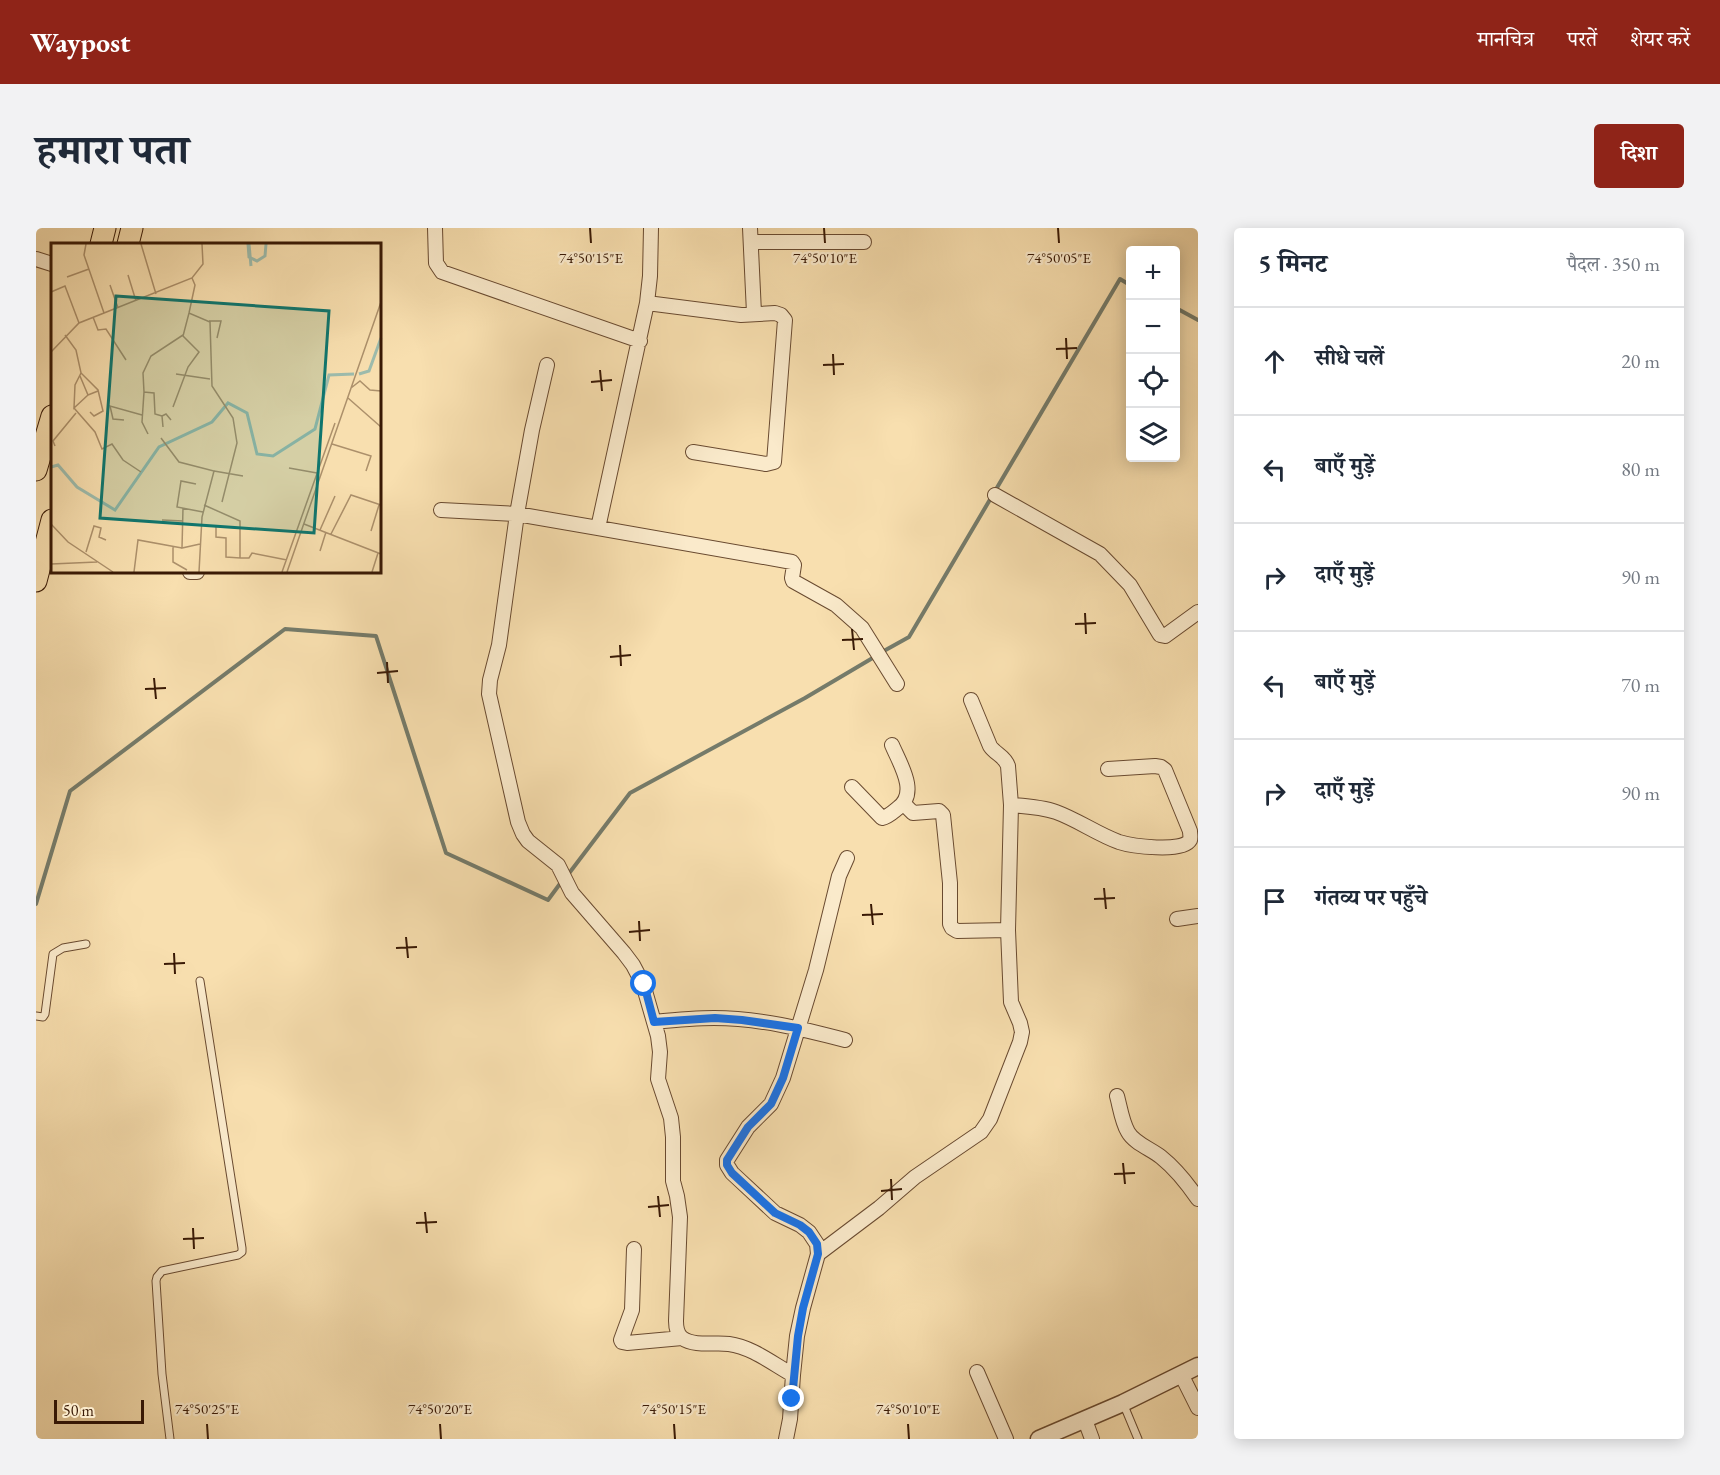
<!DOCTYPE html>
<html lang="hi">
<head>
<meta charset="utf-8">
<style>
  :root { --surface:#fff; --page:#f2f2f3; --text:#1f2937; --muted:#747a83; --line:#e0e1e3; --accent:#8f2418 }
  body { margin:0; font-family:"EB Garamond","Noto Serif Devanagari",serif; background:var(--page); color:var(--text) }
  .controls { position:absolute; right:18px; top:18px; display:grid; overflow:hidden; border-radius:6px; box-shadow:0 3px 15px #0003 }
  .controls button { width:54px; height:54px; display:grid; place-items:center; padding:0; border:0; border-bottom:2px solid var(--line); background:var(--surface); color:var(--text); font:30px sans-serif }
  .scale { position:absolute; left:18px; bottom:15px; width:90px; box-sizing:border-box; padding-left:6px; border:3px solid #391905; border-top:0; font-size:16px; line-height:21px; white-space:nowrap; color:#391905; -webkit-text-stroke:4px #faeacb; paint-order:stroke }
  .stop { position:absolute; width:18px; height:18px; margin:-14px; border:4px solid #1a73e8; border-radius:50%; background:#fff }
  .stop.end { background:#1a73e8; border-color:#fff; box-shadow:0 2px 6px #0008 }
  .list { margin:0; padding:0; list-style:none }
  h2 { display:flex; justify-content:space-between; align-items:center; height:78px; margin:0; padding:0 24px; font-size:26px }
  h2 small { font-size:20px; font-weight:400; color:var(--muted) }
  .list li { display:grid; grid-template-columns:39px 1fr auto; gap:18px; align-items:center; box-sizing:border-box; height:108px; padding:0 24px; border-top:2px solid var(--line) }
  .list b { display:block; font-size:22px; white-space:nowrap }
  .list em { font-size:20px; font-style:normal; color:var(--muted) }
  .icon { flex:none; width:33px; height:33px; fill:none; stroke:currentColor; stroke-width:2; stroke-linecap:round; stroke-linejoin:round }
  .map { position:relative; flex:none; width:1162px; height:1211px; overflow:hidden; border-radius:6px }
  header { display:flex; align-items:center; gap:36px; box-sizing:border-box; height:84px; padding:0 30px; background:var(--accent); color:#fff }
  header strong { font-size:28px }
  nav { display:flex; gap:33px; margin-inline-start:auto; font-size:21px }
  .intro { display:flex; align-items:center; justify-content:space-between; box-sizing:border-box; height:144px; padding:0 36px }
  h1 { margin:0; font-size:42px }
  .button { padding:15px 27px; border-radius:6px; background:var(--accent); color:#fff; font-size:21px; font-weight:700 }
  main { display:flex; gap:36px; padding:0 36px }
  aside { flex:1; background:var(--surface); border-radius:6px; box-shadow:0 3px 15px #0003 }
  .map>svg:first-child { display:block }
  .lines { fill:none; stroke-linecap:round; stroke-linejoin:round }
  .stream { stroke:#757b6a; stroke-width:4 }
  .service-casing { stroke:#694a30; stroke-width:9 }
  .minor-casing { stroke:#694a30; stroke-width:16 }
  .tertiary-casing { stroke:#694a30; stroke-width:19 }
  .primary-casing { stroke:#391905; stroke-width:23 }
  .service { stroke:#faeacb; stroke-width:7 }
  .minor { stroke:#faeacb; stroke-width:14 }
  .tertiary { stroke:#faeacb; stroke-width:16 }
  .primary { stroke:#f8dfaf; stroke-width:21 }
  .route { stroke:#1a73e8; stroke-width:8 }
  .ticks { fill:none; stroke:#391905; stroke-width:2 }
  .inset-river { fill:none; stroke:#9dbcad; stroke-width:3 }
  .inset-road { fill:none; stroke:#ac906b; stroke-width:1.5 }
  .view { fill:#0f766e; fill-opacity:0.15; stroke:#0f766e; stroke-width:3 }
  .inset-edge { fill:none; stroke:#391905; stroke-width:3 }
  .ticks-label { font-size:15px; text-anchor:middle; fill:#391905; stroke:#faeacb; stroke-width:4.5; stroke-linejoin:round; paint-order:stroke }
</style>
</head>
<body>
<header>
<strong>Waypost</strong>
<nav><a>मानचित्र</a><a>परतें</a><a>शेयर करें</a></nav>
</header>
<div class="intro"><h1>हमारा पता</h1><a class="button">दिशा</a></div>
<main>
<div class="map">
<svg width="1162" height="1211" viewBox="0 0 1162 1211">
  <rect width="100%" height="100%" fill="#f8dfaf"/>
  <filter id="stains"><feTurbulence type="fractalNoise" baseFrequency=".00333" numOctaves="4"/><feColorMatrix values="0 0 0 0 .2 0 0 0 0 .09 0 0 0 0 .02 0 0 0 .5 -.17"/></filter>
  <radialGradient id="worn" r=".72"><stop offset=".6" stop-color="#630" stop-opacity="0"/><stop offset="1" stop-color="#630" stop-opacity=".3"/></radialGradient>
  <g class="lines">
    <path class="stream" d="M1140,80l22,12
      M846,424l27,-15 211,-358 10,6
      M531,648l63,-83 175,-95 71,-42
      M0,676l34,-113 215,-162 91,7 70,217 102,47 14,-19"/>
    <g class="service-casing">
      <path id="service" d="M0,788l7,1 2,-3 8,-60 10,-6 23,-4
        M1087,1175l15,36
        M134,1211l-8,-65 -6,-93 1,-4 5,-6 76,-16 4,-3v-4l-42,-267"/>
    </g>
    <g class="minor-casing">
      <path id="minor" d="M399,0l1,35 6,9 198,69
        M615,0l-1,48 -3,27 -49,225 194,34 2,3 -2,13 1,3 43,24 26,23 35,56
        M714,0l4,85
        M715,14h113
        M0,31l16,5
        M611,75l94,12 34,-2 6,2 4,5 -11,142 -8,2 -73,-12
        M511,137l-15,65 -15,84 -18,131 -9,35 -1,14 29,128 5,12 5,7 30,24 14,28 52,60 9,12 10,19 15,52 2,16 -2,27 13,39 2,19v44l4,15 3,21 -4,104c0,6 1,13 6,17 13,9 33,4 47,6 23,3 44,20 64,31l4,-39 6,-28 15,-54 -1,-10 -8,-12 -9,-7 -25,-12 -43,-40 -5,-8v-5l21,-33 23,-23 12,-26 33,-108 23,-94 8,-18
        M959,267l105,59 30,31 30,50 5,1 33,-24
        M405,282l76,4 81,14
        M154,344h7
        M816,559l30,31c6,-1 11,-6 16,-10 21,-15 2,-44 -6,-63
        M868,576l9,9 26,-2 4,4 7,68v41l2,4 5,3 51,-1 3,-125 -3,-39c-3,-10 -13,-12 -18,-20l-19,-46
        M975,577c14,1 31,2 45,7 22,8 41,22 63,30 12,4 64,11 71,-2 1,-3 0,-6 0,-9l-25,-61 -4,-3 -6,-1 -47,3
        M1141,691l21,-3
        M618,794c20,-2 40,-4 60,-4 45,0 89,11 131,22
        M1081,868c3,11 5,26 11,36 6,11 23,17 33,25 15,12 26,26 37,42
        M598,1021l-2,61 -11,30 1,2 5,1 55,-5
        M782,1026l61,-46 36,-31 66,-45 9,-13 30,-77 2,-10 -2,-9 -9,-21 -3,-72
        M941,1144l29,67
        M1145,1146l17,34
        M1049,1192l7,19
        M750,1211l4,-20 3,-44"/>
    </g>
    <g class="tertiary-casing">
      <path id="tertiary" d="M1003,1211l84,-36 75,-37"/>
    </g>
    <g class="primary-casing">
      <path id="primary" d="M65,16l4,-16
        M92,16l4,-16
        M0,242l16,-54
        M0,353l16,-61"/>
    </g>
    <use href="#service" class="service"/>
    <use href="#minor" class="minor"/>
    <use href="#tertiary" class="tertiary"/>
    <use href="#primary" class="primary"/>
  </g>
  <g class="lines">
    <path class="route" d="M608,756l10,38 61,-4 27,2 56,8 -15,50 -12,26 -23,23 -21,33v5l5,8 43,40 25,12 9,7 8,12 1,10 -15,54 -5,28 -6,63"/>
  </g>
  <path class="ticks" d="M554,0l1,15M788,0l1,15M1022,0l1,15M1030,110l1,21M1020,121l21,-1M797,126l1,21M787,137l21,-1M564,142l2,21M555,154l21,-2M1049,385l1,21M1039,396l21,-1M816,401l2,21M806,412l21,-1M584,417l1,21M574,429l21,-2M351,434l1,21M341,445l21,-2M118,450l2,21M109,461l21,-1M1068,660l2,21M1058,671l21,-1M835,676l2,21M826,687l21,-1M603,693l1,20M593,704l21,-2M370,709l2,21M360,720l21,-1M138,725l1,21M128,736l21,-1M1087,935l2,21M1078,946l21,-1M855,951l1,21M845,963l21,-2M622,968l2,21M612,979l21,-2M389,984l2,21M380,995l21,-1M157,1000l1,21M147,1011l21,-1M171,1196l1,15M404,1196l1,15M638,1196l1,15M872,1196l1,15"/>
  <g transform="translate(15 15)">
    <rect width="330" height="330" fill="#f8dfaf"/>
    <path class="inset-river" d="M197,1l1,13 8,4 8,-5 1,-12M198,1l2,22M308,131l10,-3 12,-33M0,224l7,-2 19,22 38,23 44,-63 53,-25 16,-19 19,10 10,41 16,2 42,-27 14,-54 25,-1"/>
    <path class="inset-road" d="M35,1l-2,11 20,58M90,1l15,50M77,32l8,26M16,34l22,-8M59,42l8,23M0,49l14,-6 14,37M138,70l6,-28 -3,-7M42,74l5,13 8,-1 20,31M158,78h12l-4,17M14,92l11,15 5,23 17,17 5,21 -9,5 -4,-4M0,109l28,-29 113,-45 11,-14 -1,-20M30,130l-6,12 -1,23 14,-13M125,131l34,5M29,133l8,19 10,-4M300,145l9,-7 10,9 11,1M93,149l-1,-19 8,-17 32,-21M297,155l33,29M122,164l15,-40 11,-15 -16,-16 6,-23 21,9 2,64 21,32 4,25 -15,59M23,165l21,24 7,17 10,-5 11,16 18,12M73,177l-11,-1 -3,-13 32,9M112,184l-1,-11 4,-2 5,6M97,191l-6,-12 2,-30 10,1 1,21 7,2M110,195l18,24 35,9 -12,46 -3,55M281,201l39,12 -5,15M4,203l-2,-5 23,-28M238,225l28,5M163,228l29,5M145,241l-15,-3 -4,26 26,5M153,262l36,16v37l-14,-1v-19l-10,-1v-11M132,265l-1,40 18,-4M111,277l21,1M0,281l17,18 45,30M253,281l77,30M269,287l15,-34M320,288l8,-26M280,291l20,-39 30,10M122,303v16l14,8M269,308l6,-19M35,309l8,-26 7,2 -2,9 7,3M189,315h9l3,-5 35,7M0,321l46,-2M83,329l4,-32 44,8M231,329l53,-149M236,329l94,-270M321,329l6,-19"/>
    <path class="view" d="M65,53l213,15 -15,222 -214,-15z"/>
    <rect width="330" height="330" class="inset-edge"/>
  </g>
  <g class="ticks-label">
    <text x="555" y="35">74°50'15"E</text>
    <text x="789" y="35">74°50'10"E</text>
    <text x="1023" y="35">74°50'05"E</text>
    <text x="171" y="1186">74°50'25"E</text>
    <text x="404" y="1186">74°50'20"E</text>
    <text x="638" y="1186">74°50'15"E</text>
    <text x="872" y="1186">74°50'10"E</text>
  </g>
  <rect width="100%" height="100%" filter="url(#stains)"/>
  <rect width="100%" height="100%" fill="url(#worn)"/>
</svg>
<div class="controls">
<button>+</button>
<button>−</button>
<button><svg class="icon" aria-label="locate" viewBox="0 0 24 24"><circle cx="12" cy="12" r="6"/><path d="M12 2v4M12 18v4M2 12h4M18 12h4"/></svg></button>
<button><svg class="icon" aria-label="layers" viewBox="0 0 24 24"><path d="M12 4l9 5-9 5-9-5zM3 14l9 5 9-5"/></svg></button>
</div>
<div class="scale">50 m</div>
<div class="stop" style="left:608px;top:756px"></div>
<div class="stop end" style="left:756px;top:1171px"></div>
</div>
<aside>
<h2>5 मिनट<small>पैदल · 350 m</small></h2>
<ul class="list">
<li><svg class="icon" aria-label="ahead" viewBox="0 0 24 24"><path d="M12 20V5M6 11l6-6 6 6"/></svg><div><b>सीधे चलें</b></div><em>20 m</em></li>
<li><svg class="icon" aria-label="left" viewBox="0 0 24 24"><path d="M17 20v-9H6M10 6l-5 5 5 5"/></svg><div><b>बाएँ मुड़ें</b></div><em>80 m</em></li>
<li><svg class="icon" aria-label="right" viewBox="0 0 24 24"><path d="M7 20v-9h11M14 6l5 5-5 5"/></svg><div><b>दाएँ मुड़ें</b></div><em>90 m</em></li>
<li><svg class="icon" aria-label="left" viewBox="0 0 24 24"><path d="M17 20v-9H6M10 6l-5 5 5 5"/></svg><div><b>बाएँ मुड़ें</b></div><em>70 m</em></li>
<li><svg class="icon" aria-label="right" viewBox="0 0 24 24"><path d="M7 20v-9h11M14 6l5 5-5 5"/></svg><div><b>दाएँ मुड़ें</b></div><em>90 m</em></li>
<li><svg class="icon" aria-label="arrive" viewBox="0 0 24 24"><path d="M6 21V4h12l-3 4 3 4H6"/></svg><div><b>गंतव्य पर पहुँचे</b></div></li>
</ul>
</aside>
</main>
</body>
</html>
